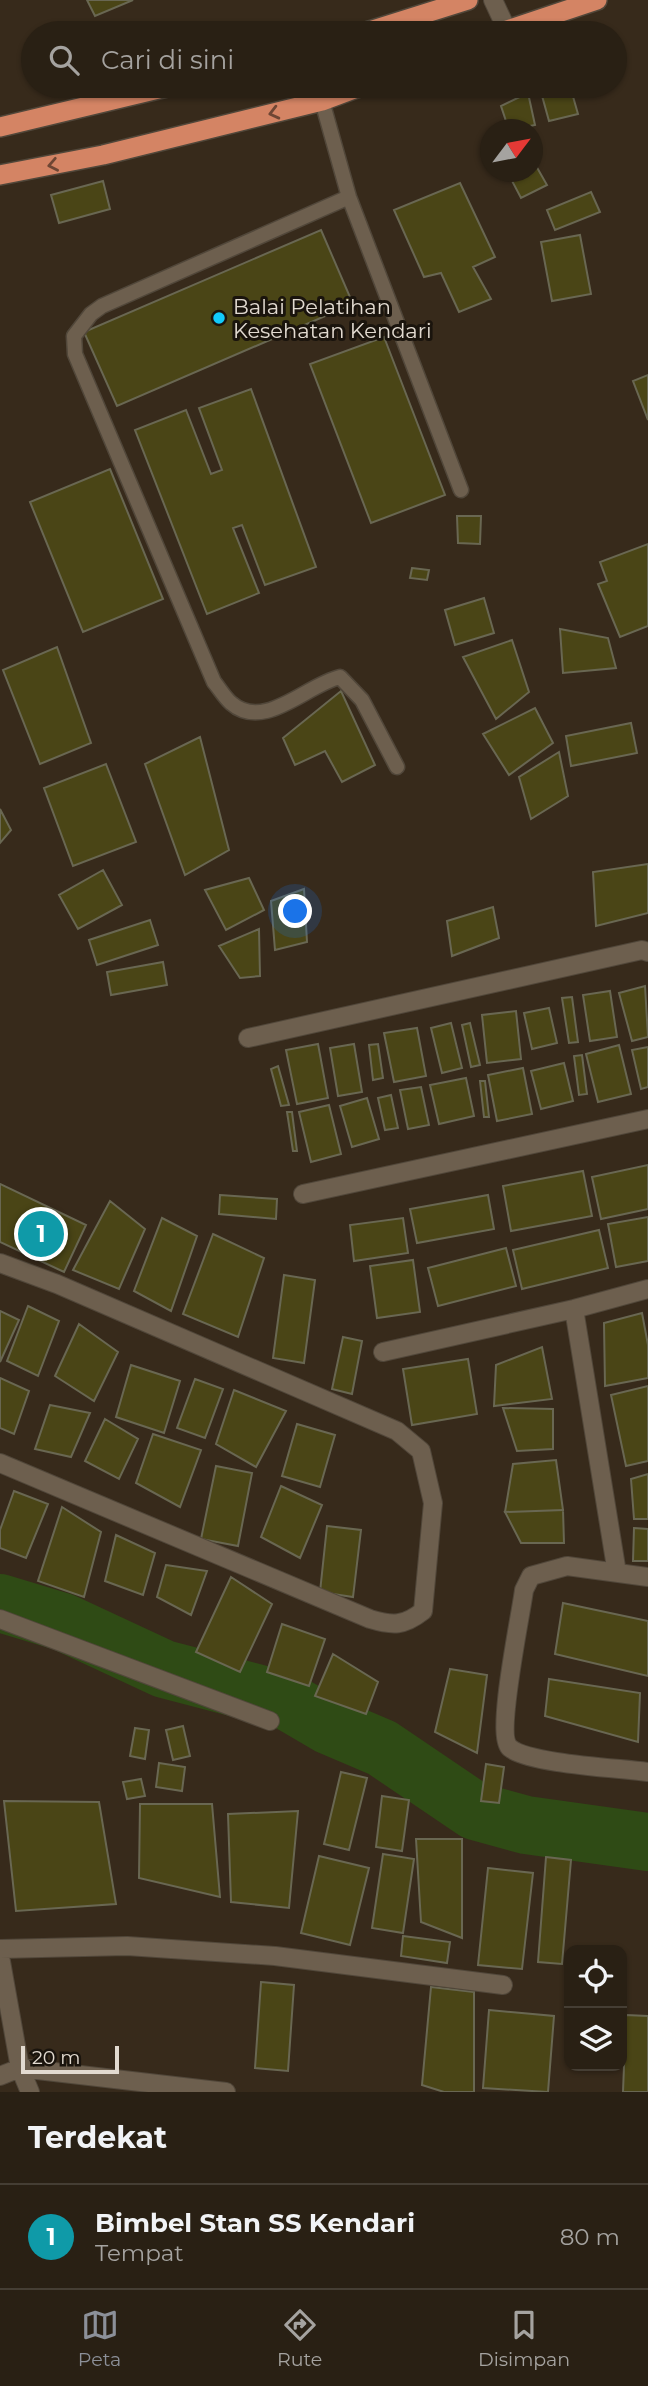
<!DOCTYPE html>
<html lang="id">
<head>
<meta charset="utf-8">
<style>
  :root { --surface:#292014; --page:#31281d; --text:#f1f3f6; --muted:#a5a3a0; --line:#453e34; --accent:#8c9099 }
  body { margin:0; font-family:Montserrat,sans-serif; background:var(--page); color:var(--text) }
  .controls { position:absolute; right:21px; bottom:21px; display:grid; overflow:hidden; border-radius:14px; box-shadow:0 2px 5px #0004 }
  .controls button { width:63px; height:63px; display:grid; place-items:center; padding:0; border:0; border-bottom:2px solid var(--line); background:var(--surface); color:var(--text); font:35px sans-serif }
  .compass { position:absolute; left:480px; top:119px; width:63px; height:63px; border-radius:50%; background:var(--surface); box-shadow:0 2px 5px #0004; rotate:58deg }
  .scale { position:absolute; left:21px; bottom:18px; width:98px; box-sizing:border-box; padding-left:7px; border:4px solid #e2dad0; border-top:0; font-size:19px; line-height:24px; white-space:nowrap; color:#e2dad0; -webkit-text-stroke:5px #1a140d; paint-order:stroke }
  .you { position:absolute; left:296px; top:912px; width:24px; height:24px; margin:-18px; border:5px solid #fff; border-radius:50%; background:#1a73e8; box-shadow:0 0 0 10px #1a73e833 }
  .badge { display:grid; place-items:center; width:46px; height:46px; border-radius:50%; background:var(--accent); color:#fff; font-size:23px; font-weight:700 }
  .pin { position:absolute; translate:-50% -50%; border:4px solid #fff; box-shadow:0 2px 7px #0006 }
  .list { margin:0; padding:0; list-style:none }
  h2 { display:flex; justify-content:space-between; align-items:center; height:91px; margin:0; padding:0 28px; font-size:30px }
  h2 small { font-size:23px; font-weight:400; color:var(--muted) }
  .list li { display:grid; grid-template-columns:46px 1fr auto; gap:21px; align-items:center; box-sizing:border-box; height:105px; padding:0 28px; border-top:2px solid var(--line) }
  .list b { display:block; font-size:26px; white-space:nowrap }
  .list p { margin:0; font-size:23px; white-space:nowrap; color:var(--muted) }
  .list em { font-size:23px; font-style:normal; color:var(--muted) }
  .icon { flex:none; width:38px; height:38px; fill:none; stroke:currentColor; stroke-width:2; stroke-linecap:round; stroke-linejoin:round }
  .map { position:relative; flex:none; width:648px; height:2092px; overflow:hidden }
  .search { position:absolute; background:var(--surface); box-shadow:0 2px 5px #0004; left:21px; right:21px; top:21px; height:77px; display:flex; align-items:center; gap:18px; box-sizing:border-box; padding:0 24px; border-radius:38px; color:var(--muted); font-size:26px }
  .sheet { height:196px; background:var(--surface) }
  nav { display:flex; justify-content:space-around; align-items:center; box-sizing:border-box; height:98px; border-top:2px solid var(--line); background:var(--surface); font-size:19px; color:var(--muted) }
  nav a { display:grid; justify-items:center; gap:4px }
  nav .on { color:var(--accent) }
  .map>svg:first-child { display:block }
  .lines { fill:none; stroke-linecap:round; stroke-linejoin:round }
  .river { stroke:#2f4b15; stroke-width:58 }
  .building { fill:#4a4516; stroke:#696752; stroke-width:2 }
  .service-casing { stroke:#51473a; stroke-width:17 }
  .minor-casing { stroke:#51473a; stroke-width:20 }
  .trunk-casing { stroke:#51473a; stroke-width:22 }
  .service { stroke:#6d5f4e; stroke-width:14 }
  .minor { stroke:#6d5f4e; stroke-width:18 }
  .trunk { stroke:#d48464; stroke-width:19 }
  .oneway { stroke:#6e4634 }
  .poi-dot { fill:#12cafb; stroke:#1a140d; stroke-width:2.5 }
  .labels { text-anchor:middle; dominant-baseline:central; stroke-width:6; stroke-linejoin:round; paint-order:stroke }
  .poi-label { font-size:21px; fill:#e2dad0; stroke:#1a140d; text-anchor:start }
</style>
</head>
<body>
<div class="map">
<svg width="648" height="2092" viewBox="0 0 648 2092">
  <rect width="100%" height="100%" fill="#372a1b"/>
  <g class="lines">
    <path class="river" d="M0,1603l63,19 101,47 123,32 41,24 54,23 93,63 51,14 122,17"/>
  </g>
  <path class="building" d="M87,0h46l-38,16z
    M554,86h16l8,28 -29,7 -8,-29z
    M528,93l7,32 -26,5 -8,-24z
    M535,164l12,21 -26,13 -11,-21 11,-5h11z
    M103,181l7,28 -51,14 -8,-28z
    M460,183l35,74 -22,10 18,32 -32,13 -18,-39 -17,4 -30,-67z
    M591,192l9,20 -45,18 -8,-20z
    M321,230l32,74 -236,102 -33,-74z
    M580,235l11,59 -39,7 -11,-59z
    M384,337l61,158 -74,28 -61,-159z
    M648,375v45l-15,-39z
    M251,389l65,178 -51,18 -23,-60 -9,3 26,65 -52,21 -72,-184 51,-20 25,64 11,-4 -23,-62z
    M110,469l53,130 -80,33 -53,-130z
    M457,516h24l-1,28 -22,-1z
    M648,544v82l-28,11 -22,-53 9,-3 -7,-19z
    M412,568l17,2 -2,10 -17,-2z
    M484,598l10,35 -39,12 -10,-35z
    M560,629l48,9 8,30 -53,5z
    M512,640l17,52 -33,27 -33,-62z
    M57,647l34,96 -51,21 -37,-94z
    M341,691l34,74 -33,17 -17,-31 -30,14 -12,-27z
    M535,708l18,35 -44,32 -26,-41z
    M631,723l6,30 -66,13 -5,-30z
    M200,737l29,113 -44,25 -40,-111z
    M559,752l9,44 -37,23 -12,-42z
    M106,764l30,78 -63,24 -29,-78z
    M0,809l11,21 -11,13z
    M648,864v49l-52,13 -3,-54z
    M103,870l19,35 -44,24 -19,-34z
    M249,878l15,32 -38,20 -21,-40z
    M304,889l3,53 -32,8 -4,-49z
    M493,907l6,31 -47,18 -5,-35z
    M150,920l8,25 -61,20 -8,-25z
    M259,929l1,47 -20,2 -21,-32z
    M163,962l4,23 -56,10 -4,-23z
    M645,986l3,51 -16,4 -13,-48z
    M610,991l7,46 -27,4 -7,-46z
    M572,997l6,45 -9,1 -7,-45z
    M549,1008l8,35 -25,6 -8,-36z
    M516,1011l5,48 -34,4 -5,-48z
    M451,1023l11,45 -20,5 -11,-45z
    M470,1023l10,42 -9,2 -9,-42z
    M417,1028l9,48 -32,6 -10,-49z
    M318,1044l10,54 -31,6 -11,-54z
    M354,1044l8,48 -24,4 -8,-48z
    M378,1044l5,34 -10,2 -4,-35z
    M619,1045l12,49 -33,8 -12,-48z
    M648,1047v40l-7,2 -9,-39z
    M582,1055l5,39 -8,1 -5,-39z
    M564,1063l9,38 -32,8 -10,-38z
    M278,1066l11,39 -8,1 -10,-37z
    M523,1068l9,46 -35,7 -9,-46z
    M466,1078l8,38 -35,8 -9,-39z
    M480,1081h5l4,36h-5z
    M421,1087l8,38 -21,4 -8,-39z
    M391,1095l7,33 -13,2 -7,-32z
    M367,1098l12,41 -27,8 -12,-41z
    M329,1105l12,49 -30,8 -12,-50z
    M287,1112h5l5,39h-4z
    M648,1165v44l-47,10 -9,-42z
    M583,1171l9,45 -81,15 -8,-45z
    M0,1184l86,41 -22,47 -64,-30z
    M220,1195l57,4 -1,20 -57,-5z
    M488,1195l6,34 -77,14 -7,-34z
    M110,1201l35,28 -26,60 -46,-19z
    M648,1217v44l-32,6 -8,-43z
    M162,1218l35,18 -26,75 -37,-20z
    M403,1218l5,35 -54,8 -4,-36z
    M599,1230l9,38 -86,21 -9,-39z
    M213,1234l51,24 -26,79 -55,-23z
    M506,1248l10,38 -78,20 -10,-38z
    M413,1260l7,52 -43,6 -7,-52z
    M284,1275l31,5 -11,83 -31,-5z
    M28,1306l31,15 -21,55 -31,-15z
    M0,1311l19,9 -19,42z
    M642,1313l6,32v33l-43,8 -1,-63z
    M79,1324l39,28 -24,49 -39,-25z
    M343,1337l19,4 -10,53 -20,-5z
    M542,1347l10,52 -58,7 2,-41z
    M468,1359l9,55 -65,11 -9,-56z
    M131,1365l49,16 -16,52 -48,-16z
    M0,1378l29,13 -15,43 -14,-6z
    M195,1379l28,10 -18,49 -28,-10z
    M648,1386v75l-22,5 -15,-71z
    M234,1390l52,21 -30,56 -40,-23z
    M50,1405l40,8 -19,44 -36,-8z
    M503,1408l50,1v40l-36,2z
    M105,1419l33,20 -19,40 -34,-18z
    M297,1424l38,11 -15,52 -38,-11z
    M153,1434l48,16 -21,57 -44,-24z
    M556,1460l7,50 -58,2 8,-48z
    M216,1466l36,7 -14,73 -37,-7z
    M648,1474v45h-14l-3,-40z
    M281,1486l41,19 -22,53 -39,-21z
    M14,1491l34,13 -22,54 -26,-10v-18z
    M62,1507l39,25 -17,65 -46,-16z
    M563,1510l1,33h-43l-16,-31z
    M327,1526l34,4 -8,67 -33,-5z
    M634,1528l14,1v32h-15z
    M116,1535l39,18 -12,42 -38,-14z
    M166,1565l41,6 -16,44 -34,-18z
    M231,1577l41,27 -32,68 -44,-20z
    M563,1603l85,18v55l-93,-22z
    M282,1624l43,15 -16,47 -42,-14z
    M333,1654l45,28 -12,32 -51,-18z
    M450,1669l37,6 -10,78 -42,-21z
    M549,1679l91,14 -2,49 -93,-26z
    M183,1726l7,30 -17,4 -7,-30z
    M135,1728l14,2 -4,29 -15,-3z
    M159,1763l26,4 -3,24 -26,-4z
    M486,1764l18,3 -5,36 -18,-2z
    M341,1772l26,6 -18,72 -25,-6z
    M141,1779l4,17 -18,3 -4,-17z
    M382,1796l27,4 -7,51 -26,-4z
    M4,1801l95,1 17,102 -100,7z
    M140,1804h72l8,93 -81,-19z
    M298,1811l-9,97 -58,-6 -3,-88z
    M416,1839h46v99l-41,-16z
    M383,1854l31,5 -11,74 -31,-5z
    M319,1856l50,12 -19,77 -49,-12z
    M546,1857l25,3 -9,104 -24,-2z
    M488,1868l45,5 -11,96 -44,-4z
    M403,1936l47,6 -3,21 -46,-7z
    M261,1982l33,3 -6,86 -33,-3z
    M431,1987l43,5v100h-30l-22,-7z
    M489,2010l65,6 -6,76 -65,-4z
    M626,2015l22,1v76h-25z"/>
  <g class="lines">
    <g class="service-casing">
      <path id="service" d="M322,101l27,96 112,293
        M349,197l-247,109 -11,8 -17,22 1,18 139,328c5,6 11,16 17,21 33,29 75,-18 109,-26l22,23 35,67"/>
    </g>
    <g class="minor-casing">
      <path id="minor" d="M493,0l14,30
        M248,1038l394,-88 6,2
        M303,1194l345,-75
        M0,1263l57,21 340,147 24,20 12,52 -10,108c-19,15 -30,15 -53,8l-370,-156
        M574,1309l43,264
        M383,1352l191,-43 74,-20
        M648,1577l-81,-11 -36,10 -7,14c-3,25 -29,145 -14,158 20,16 109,20 138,24
        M0,1619l270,102
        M0,1949l127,-3 148,10 228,29
        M0,1956l20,112 10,24
        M0,2076l20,-8 206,24"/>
    </g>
    <g class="trunk-casing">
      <path id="trunk" d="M363,33l105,-33
        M498,33l99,-33
        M0,127l171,-41
        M0,175l103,-20 219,-54 40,-15"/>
    </g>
    <use href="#service" class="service"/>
    <use href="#minor" class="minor"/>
    <use href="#trunk" class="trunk"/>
  </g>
  <defs><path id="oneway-chevron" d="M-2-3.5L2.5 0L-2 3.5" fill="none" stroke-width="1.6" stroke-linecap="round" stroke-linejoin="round" transform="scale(1.75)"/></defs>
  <g class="oneway">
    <use href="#oneway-chevron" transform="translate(274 113) rotate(166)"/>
    <use href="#oneway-chevron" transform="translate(53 165) rotate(169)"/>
  </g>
  <circle class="poi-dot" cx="219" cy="318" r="7"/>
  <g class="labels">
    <g class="poi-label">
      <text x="233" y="306">Balai Pelatihan<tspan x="233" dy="24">Kesehatan Kendari</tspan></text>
    </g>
  </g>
</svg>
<div class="controls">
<button><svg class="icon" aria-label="locate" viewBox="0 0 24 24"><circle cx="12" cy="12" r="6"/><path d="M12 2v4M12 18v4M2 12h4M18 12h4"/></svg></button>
<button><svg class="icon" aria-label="layers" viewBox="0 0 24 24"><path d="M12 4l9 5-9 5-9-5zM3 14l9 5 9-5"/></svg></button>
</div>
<svg class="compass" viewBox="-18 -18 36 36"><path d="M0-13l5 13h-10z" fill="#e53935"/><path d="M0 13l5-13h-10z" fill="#a5a3a0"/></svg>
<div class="scale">20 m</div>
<div class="you"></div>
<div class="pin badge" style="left:41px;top:1234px;background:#0f9aa8">1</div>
<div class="search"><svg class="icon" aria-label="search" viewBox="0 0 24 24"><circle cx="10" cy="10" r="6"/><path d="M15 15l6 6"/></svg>Cari di sini</div>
</div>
<section class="sheet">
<h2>Terdekat<small></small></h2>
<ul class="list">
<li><span class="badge" style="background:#0f9aa8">1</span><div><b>Bimbel Stan SS Kendari</b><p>Tempat</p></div><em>80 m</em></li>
</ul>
</section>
<nav>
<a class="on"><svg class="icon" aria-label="map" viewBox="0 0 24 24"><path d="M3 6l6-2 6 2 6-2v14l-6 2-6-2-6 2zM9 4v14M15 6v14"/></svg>Peta</a>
<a><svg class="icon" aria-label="directions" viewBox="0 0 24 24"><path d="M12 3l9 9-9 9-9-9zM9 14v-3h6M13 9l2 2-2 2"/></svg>Rute</a>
<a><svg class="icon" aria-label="saved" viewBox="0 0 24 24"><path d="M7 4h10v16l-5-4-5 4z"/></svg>Disimpan</a>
</nav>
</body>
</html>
